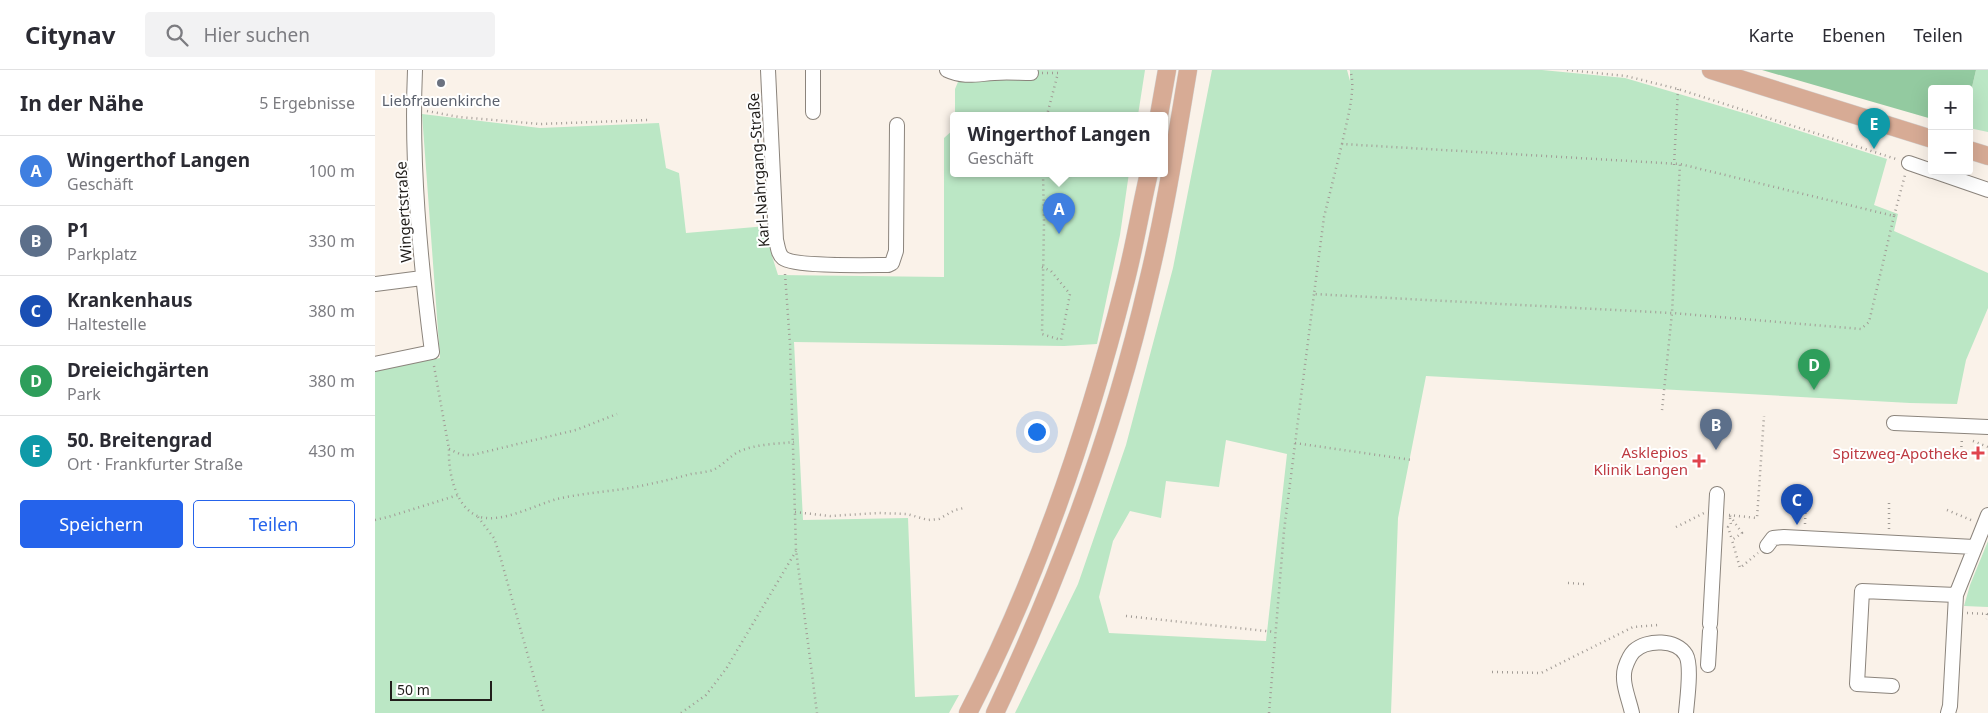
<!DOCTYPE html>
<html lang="de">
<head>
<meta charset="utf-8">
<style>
  :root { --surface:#fff; --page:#f2f2f3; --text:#2b2b33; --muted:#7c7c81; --line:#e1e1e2; --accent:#2563eb }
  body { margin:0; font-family:"Noto Sans",sans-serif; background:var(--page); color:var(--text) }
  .controls { position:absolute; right:15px; top:15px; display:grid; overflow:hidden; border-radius:5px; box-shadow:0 5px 20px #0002 }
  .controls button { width:45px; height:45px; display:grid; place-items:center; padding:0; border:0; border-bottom:1px solid var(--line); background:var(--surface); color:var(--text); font:25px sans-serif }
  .scale { position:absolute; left:15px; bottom:12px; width:102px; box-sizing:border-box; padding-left:5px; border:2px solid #211e1b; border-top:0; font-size:14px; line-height:18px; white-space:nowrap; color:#211e1b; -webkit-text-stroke:4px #fff; paint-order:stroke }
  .you { position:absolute; left:661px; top:361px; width:18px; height:18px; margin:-12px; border:4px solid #fff; border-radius:50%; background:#1a73e8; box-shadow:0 0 0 8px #1a73e833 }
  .badge { display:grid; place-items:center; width:32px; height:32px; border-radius:50%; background:var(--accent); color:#fff; font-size:16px; font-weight:700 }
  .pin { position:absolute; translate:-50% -41px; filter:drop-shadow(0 1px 2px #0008) }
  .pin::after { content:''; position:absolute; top:26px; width:18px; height:15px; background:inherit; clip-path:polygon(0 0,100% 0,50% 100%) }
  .popup { position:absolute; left:575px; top:42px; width:218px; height:65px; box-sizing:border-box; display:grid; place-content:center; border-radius:5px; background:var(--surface); filter:drop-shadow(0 1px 4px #0005); font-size:16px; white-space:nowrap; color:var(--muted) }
  .popup b { font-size:19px; color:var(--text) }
  .popup::after { content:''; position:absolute; left:50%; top:100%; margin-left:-10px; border:10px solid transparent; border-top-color:var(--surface) }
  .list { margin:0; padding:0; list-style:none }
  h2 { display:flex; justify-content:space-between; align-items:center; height:65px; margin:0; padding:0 20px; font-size:21px }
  h2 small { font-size:16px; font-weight:400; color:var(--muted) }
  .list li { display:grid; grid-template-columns:32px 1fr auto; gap:15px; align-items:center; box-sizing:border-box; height:70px; padding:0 20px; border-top:1px solid var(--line) }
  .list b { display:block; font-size:19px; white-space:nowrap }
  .list p { margin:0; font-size:16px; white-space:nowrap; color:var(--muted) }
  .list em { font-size:16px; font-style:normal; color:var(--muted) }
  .actions { display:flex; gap:10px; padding:15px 20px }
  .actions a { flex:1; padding:11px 0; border:1px solid var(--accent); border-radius:5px; text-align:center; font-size:18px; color:var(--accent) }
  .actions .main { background:var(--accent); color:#fff }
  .icon { flex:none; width:28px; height:28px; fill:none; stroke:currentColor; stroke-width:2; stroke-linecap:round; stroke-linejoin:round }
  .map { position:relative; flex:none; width:1613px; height:643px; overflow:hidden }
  header { display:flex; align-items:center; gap:30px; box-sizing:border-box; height:70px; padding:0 25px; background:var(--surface); border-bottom:1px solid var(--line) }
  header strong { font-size:24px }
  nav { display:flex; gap:28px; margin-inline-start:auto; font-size:18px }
  .search { width:350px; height:45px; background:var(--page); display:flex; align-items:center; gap:12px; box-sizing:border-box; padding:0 18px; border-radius:5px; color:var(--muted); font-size:19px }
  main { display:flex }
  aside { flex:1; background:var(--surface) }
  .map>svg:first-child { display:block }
  .green { fill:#bbe7c5; fill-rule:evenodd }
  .forest { fill:#93caa0 }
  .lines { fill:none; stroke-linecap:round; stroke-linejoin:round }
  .minor-casing { stroke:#8b847c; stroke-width:16 }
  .major-casing { stroke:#d3d2d1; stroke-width:19 }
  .path { stroke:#a19b95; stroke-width:2.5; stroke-dasharray:1 4; stroke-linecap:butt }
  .minor { stroke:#fff; stroke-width:14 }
  .major { stroke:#d7ab95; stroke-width:18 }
  .worship-dot { fill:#6b7280; stroke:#fff; stroke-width:2 }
  .health-dot { fill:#e0444e; stroke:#fff; stroke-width:2 }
  .labels { text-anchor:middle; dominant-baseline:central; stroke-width:4; stroke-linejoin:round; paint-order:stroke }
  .worship-label { font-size:15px; fill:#5b616d; stroke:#fff }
  .street-label { font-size:15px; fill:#211e1b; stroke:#fff }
  .health-label { font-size:15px; fill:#be3a42; stroke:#fff; text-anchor:end }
</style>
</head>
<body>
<header>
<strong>Citynav</strong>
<div class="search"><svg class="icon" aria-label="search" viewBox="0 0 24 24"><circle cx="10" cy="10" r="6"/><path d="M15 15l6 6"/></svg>Hier suchen</div>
<nav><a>Karte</a><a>Ebenen</a><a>Teilen</a></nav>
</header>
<main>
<aside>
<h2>In der Nähe<small>5 Ergebnisse</small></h2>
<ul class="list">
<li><span class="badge" style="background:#3f7fe0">A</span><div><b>Wingerthof Langen</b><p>Geschäft</p></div><em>100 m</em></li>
<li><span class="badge" style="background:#5c6f8a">B</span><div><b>P1</b><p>Parkplatz</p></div><em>330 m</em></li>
<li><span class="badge" style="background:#1a4fb4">C</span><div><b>Krankenhaus</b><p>Haltestelle</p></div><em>380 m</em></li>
<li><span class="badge" style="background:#2e9e5b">D</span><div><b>Dreieichgärten</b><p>Park</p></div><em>380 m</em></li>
<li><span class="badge" style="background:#0f9aa8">E</span><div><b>50. Breitengrad</b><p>Ort · Frankfurter Straße</p></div><em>430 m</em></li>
</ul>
<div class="actions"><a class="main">Speichern</a><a>Teilen</a></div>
</aside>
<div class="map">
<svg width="1613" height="643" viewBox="0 0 1613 643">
  <rect width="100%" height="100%" fill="#faf2e9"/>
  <path class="green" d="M588,0h182l-7,45h-183v-26z
    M837,0h135l3,11v-11h192l83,8 122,36 140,45 -13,46 24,9 -4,17 94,42v35l-22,52 -9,44 -47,-1 -484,-27 -28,142 -7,195h-376l63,-129 48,-139 47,-177zM851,370l61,14 -21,187 -157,-8 -10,-36 14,-56 17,-30 31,7 5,-37 53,6z
    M1601,0h12v62l-19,-4v-28z
    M47,44l118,14 119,-5 7,45 13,5 7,60 81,-7 5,30 6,19 166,2v-139l10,-9v44h175l-9,62 -23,109 -33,2 -270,-4 9,178 105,-2 7,179 44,-2 -10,18h-574v-342l65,-13z
    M1613,471v66l-24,-1 6,-21z"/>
  <path class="forest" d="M1387,0h214l-7,30v-11h-37v30z"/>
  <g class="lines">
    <g class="minor-casing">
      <path id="minor" d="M393,0l8,170c2,7 2,14 7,18 11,9 87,7 105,7l4,-2 4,-12 1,-126
        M572,0c17,8 30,4 47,3 12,-1 25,0 37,0
        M438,42v-42
        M1534,93l23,8
        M1558,101l55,19
        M0,214l47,-6
        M0,294l57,-12c-12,-93 -21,-189 -17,-282
        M1519,353l94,4
        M1392,476l6,-8 11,-1 190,10
        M1335,554l7,-130
        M1333,595l2,-34
        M1517,616l-35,-2 5,-93 94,4
        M1257,643c-3,-14 -11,-31 -7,-45 2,-6 5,-13 9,-17 13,-12 43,-12 52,4 6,11 1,45 0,58
        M1573,643l2,-7 6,-111 32,-80"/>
    </g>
    <g class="major-casing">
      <path id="major" d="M1336,0l221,69
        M784,45l8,-45
        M1594,80l19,6
        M593,643c69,-133 119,-281 156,-426 10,-37 16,-76 25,-114
        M620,643c65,-138 119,-283 153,-431 17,-70 28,-141 40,-212"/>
    </g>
    <path class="path" d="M1192,0l59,6 52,13 218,70
      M667,3h16l-11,42
      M52,41l32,6 81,7 109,-4
      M967,74c4,-21 15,-55 8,-74
      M1299,95l4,-76
      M1519,146l-25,106 -8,7 -189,-16 -358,-19 10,-77 18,-73 338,20 214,52 11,-41
      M667,197l9,4 19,23 -9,46 -19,-6 2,-111 -1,-50
      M410,204l5,70 6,206 21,163
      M59,296l15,83c-1,22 6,60 31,68 23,6 55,-12 77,-18 22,-5 45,-7 67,-10 23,-4 45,-9 67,-15 7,-1 16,-2 22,-4 9,-4 16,-13 25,-18 17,-8 38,-8 56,-10
      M1287,340l10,-97 8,-149
      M1598,371l15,6
      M920,373l117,17
      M74,379l13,6h10l104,-25 41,-16
      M1586,382l1,-14
      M1572,440l24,10
      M420,442l35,4 49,-3 28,1 21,6 11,-1 16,-9 9,-2
      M1354,445l28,3 7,-102
      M1355,446l12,17 -10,7 8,28 18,-15
      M103,447l16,21 6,18 44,157
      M1355,448l1,7 -3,2 4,13
      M0,450l13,-3 70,-22
      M1430,454l1,-26
      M1301,457l28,-14
      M1514,459v-26
      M1193,513l16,1
      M1592,543l20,1 -1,5
      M751,546l149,16
      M1117,602l49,1 92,-46 25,-2
      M306,643l25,-18 20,-26 70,-118
      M894,643l15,-182 30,-237"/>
    <use href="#minor" class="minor"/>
    <use href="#major" class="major"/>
  </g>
  <circle class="worship-dot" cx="66" cy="13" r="5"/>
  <g class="health-dot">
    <path d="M1600.5 375.5h5v5h5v5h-5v5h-5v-5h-5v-5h5z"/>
    <path d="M1321.5 383.5h5v5h5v5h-5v5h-5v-5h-5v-5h5z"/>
  </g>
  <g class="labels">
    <g class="worship-label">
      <text x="66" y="30">Liebfrauenkirche</text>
    </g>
    <g class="street-label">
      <text transform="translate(383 100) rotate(-94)">Karl-Nahrgang-Straße</text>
      <text transform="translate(28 142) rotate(-93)">Wingertstraße</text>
    </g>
    <g class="health-label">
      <text x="1313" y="382">Asklepios<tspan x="1313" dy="17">Klinik Langen</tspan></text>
      <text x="1593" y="383">Spitzweg-Apotheke</text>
    </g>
  </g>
</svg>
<div class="controls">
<button>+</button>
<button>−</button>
</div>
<div class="scale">50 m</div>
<div class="you"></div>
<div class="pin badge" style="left:684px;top:164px;background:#3f7fe0">A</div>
<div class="popup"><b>Wingerthof Langen</b>Geschäft</div>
<div class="pin badge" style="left:1341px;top:380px;background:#5c6f8a">B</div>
<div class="pin badge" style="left:1422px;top:455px;background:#1a4fb4">C</div>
<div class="pin badge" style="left:1439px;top:320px;background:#2e9e5b">D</div>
<div class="pin badge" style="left:1499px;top:79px;background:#0f9aa8">E</div>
</div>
</main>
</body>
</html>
